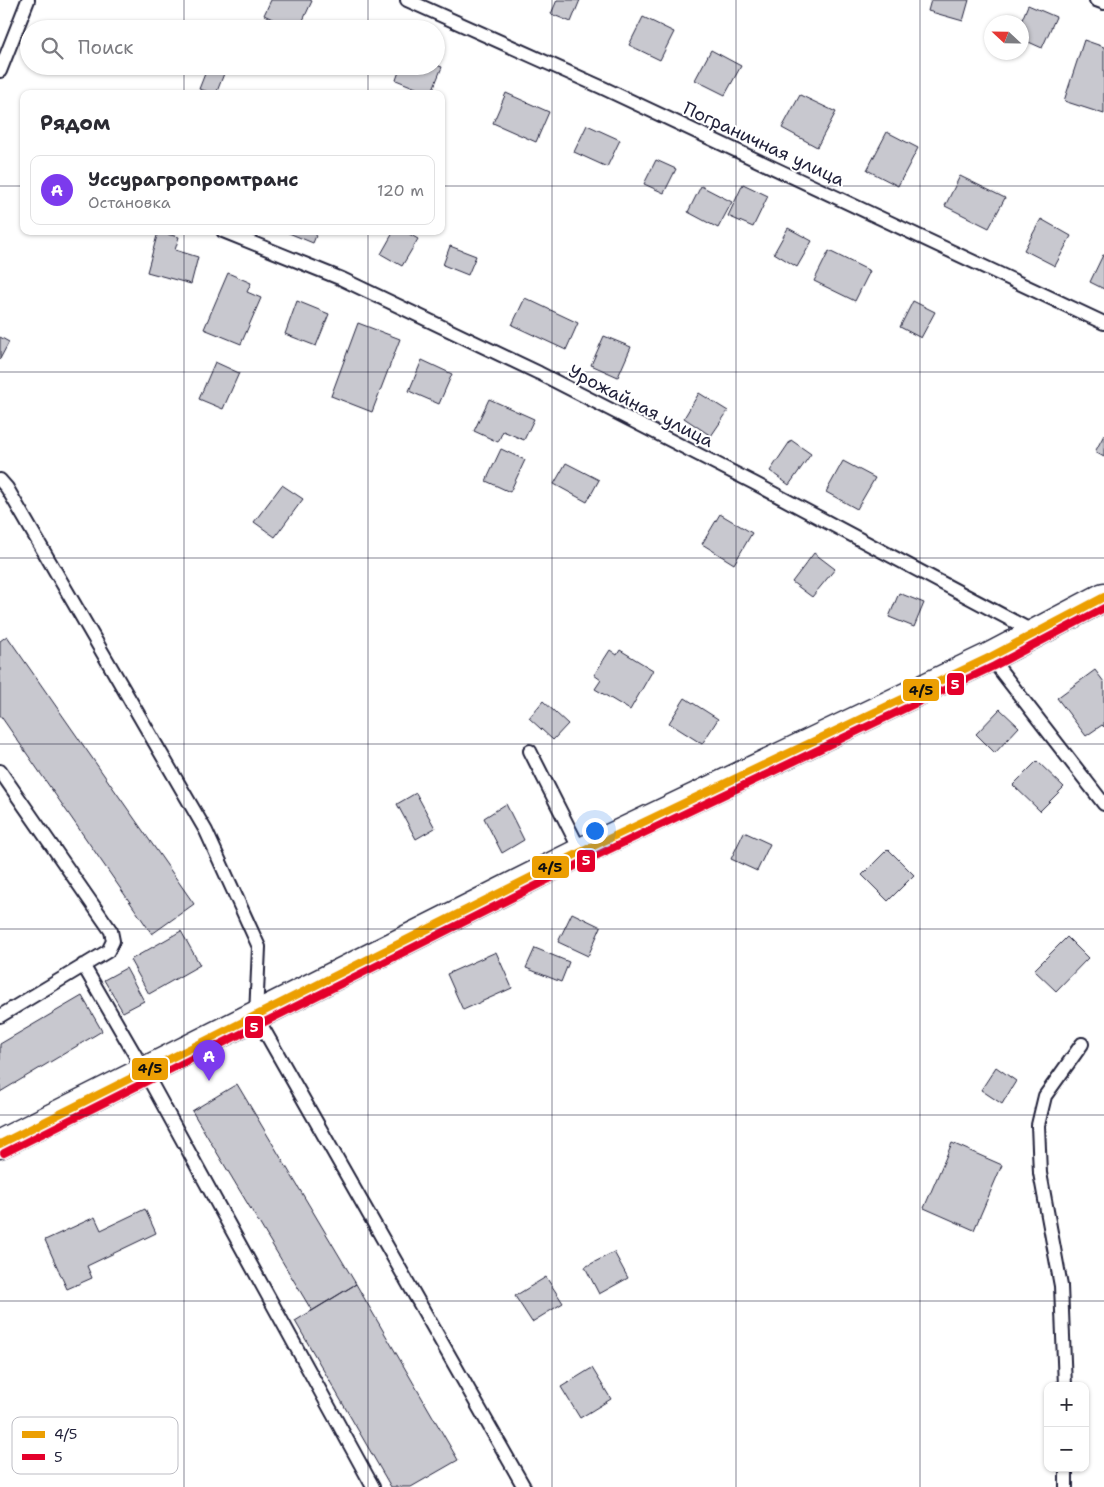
<!DOCTYPE html>
<html lang="ru">
<head>
<meta charset="utf-8">
<style>
  :root { --surface:#fff; --page:#f7f7f7; --text:#2b2b33; --muted:#7c7c81; --line:#e1e1e2; --accent:#7c3aed }
  body { margin:0; font-family:"Shantell Sans",sans-serif; background:var(--page); color:var(--text) }
  .controls { position:absolute; right:15px; bottom:15px; display:grid; overflow:hidden; border-radius:10px; box-shadow:0 1px 4px #0004 }
  .controls button { width:45px; height:45px; display:grid; place-items:center; padding:0; border:0; border-bottom:1px solid var(--line); background:var(--surface); color:var(--text); font:25px sans-serif }
  .compass { position:absolute; left:984px; top:15px; width:45px; height:45px; border-radius:50%; background:var(--surface); box-shadow:0 1px 4px #0004; rotate:292deg }
  .you { position:absolute; left:594px; top:830px; width:18px; height:18px; margin:-12px; border:4px solid #fff; border-radius:50%; background:#1a73e8; box-shadow:0 0 0 8px #1a73e833 }
  .badge { display:grid; place-items:center; width:32px; height:32px; border-radius:50%; background:var(--accent); color:#fff; font-size:16px; font-weight:700 }
  .pin { position:absolute; translate:-50% -41px; filter:drop-shadow(0 1px 2px #0008) }
  .pin::after { content:''; position:absolute; top:26px; width:18px; height:15px; background:inherit; clip-path:polygon(0 0,100% 0,50% 100%) }
  .list { margin:0; padding:0; list-style:none }
  h2 { display:flex; justify-content:space-between; align-items:center; height:65px; margin:0; padding:0 20px; font-size:21px }
  h2 small { font-size:16px; font-weight:400; color:var(--muted) }
  .list li { display:grid; grid-template-columns:32px 1fr auto; gap:15px; align-items:center; box-sizing:border-box; height:70px; margin:0 10px 10px; padding:0 10px; border:1px solid var(--line); border-radius:10px }
  .list b { display:block; font-size:19px; white-space:nowrap }
  .list p { margin:0; font-size:16px; white-space:nowrap; color:var(--muted) }
  .list em { font-size:16px; font-style:normal; color:var(--muted) }
  .icon { flex:none; width:28px; height:28px; fill:none; stroke:currentColor; stroke-width:2; stroke-linecap:round; stroke-linejoin:round }
  .map { position:relative; flex:none; width:1104px; height:1487px; overflow:hidden }
  .search { position:absolute; background:var(--surface); box-shadow:0 1px 4px #0004; left:20px; top:20px; width:425px; height:55px; display:flex; align-items:center; gap:12px; box-sizing:border-box; padding:0 18px; border-radius:28px; color:var(--muted); font-size:19px }
  .panel { position:absolute; background:var(--surface); box-shadow:0 1px 4px #0004; left:20px; top:90px; width:425px; height:145px; border-radius:10px }
  .map>svg:first-child { display:block }
  .building { fill:#c8c8cf; stroke:#22223b }
  .lines { fill:none; stroke-linecap:round; stroke-linejoin:round }
  .service-casing { stroke:#22223b; stroke-width:16 }
  .secondary-casing { stroke:#22223b; stroke-width:31 }
  .service { stroke:#fff; stroke-width:12 }
  .secondary { stroke:#fff; stroke-width:28 }
  .bus-1-casing { stroke:#fff; stroke-width:11 }
  .bus-2-casing { stroke:#fff; stroke-width:11 }
  .bus-1 { stroke:#ec9f03; stroke-width:8 }
  .bus-2 { stroke:#e4002b; stroke-width:8 }
  .grid { fill:none; stroke:#22223b; stroke-width:1; stroke-opacity:0.55 }
  .labels { text-anchor:middle; dominant-baseline:central; stroke-width:4; stroke-linejoin:round; paint-order:stroke }
  .street-label { font-size:18px; fill:#22223b; stroke:#fff }
  .key { fill:#fff; stroke:#bdbdc4; stroke-width:1 }
  .key-label { font-size:14px; fill:#22223b }
  .line-badge { stroke:#fff; stroke-width:2 }
  .badge-label { font-size:14px; text-anchor:middle; font-weight:bold; fill:#fff }
  .pale-badge-label { font-size:14px; text-anchor:middle; font-weight:bold; fill:#111 }
</style>
</head>
<body>
<div class="map">
<svg width="1104" height="1487" viewBox="0 0 1104 1487">
  <rect width="100%" height="100%" fill="#fff"/>
  <filter id="ink" filterUnits="userSpaceOnUse"><feTurbulence type="fractalNoise" baseFrequency=".02" numOctaves="2"/><feDisplacementMap in="SourceGraphic" scale="10" xChannelSelector="R" yChannelSelector="G"/><feConvolveMatrix kernelMatrix="1 2 1 2 8 2 1 2 1" color-interpolation-filters="sRGB"/></filter>
  <g filter="url(#ink)">
    <path class="building" d="M271,0h39l2,1 -13,28h-6l-29,-14z
      M557,0h23l-9,22 -20,-8z
      M931,0h38l-6,21 -35,-10z
      M1028,5l28,12 -14,31 -20,-9 -1,-17z
      M643,17l31,15 -14,28 -31,-15z
      M345,22l16,7h-19z
      M1084,40l20,7v67l-40,-13z
      M711,50l30,16 -16,29 -30,-15z
      M436,65l6,2 -11,27 -35,-14 5,-14z
      M208,66h19l-11,28 -17,-5z
      M506,93l43,19 -13,30 -43,-19z
      M800,95l36,17 -19,35 -35,-19z
      M587,125l33,15 -13,27 -33,-15z
      M887,132l31,16 -20,38 -31,-16z
      M656,160l20,9 -12,24 -20,-9z
      M960,176l45,22 -16,30 -44,-22z
      M743,184l25,12 -15,31 -25,-11z
      M701,186l31,16 -14,26 -30,-16z
      M1041,219l30,17 -16,30 -31,-16z
      M788,228l24,13 -15,26 -23,-14z
      M284,231h34l-5,12z
      M394,231h10l14,8 -16,27 -21,-12z
      M158,232l21,5 -4,13 23,7 -7,27 -44,-12z
      M450,246l26,10 -8,19 -25,-10z
      M829,251l41,20 -15,30 -41,-20z
      M1103,255h1v34l-14,-7z
      M228,273l23,10 -4,9 14,6 -20,46 -37,-15z
      M525,298l53,25 -12,27 -54,-25z
      M297,301l32,13 -13,32 -31,-12z
      M913,301l22,11 -14,26 -21,-11z
      M358,323l42,16 -28,73 -41,-16z
      M604,336l27,11 -13,30 -27,-12z
      M0,337l9,5 -9,17z
      M422,360l30,14 -13,30 -30,-13z
      M215,362l24,11 -16,36 -24,-10z
      M699,393l29,18 -17,25 -27,-18z
      M489,399l45,20 -10,21 -21,-9 -5,11 -24,-11z
      M1104,435v22l-9,-5z
      M791,440l20,14 -22,31 -19,-14z
      M501,449l24,11 -15,32 -24,-11z
      M843,461l32,17 -18,31 -31,-17z
      M566,463l33,17 -12,22 -33,-18z
      M282,485l21,14 -28,38 -21,-15z
      M720,514l32,19 -18,31 -32,-20z
      M814,553l21,16 -23,28 -20,-15z
      M899,593l25,10 -10,24 -25,-10z
      M7,636l187,268 -42,30 -152,-219v-74z
      M610,650l7,5 3,-5 33,20 -23,40 -35,-21 6,-9 -7,-5z
      M1095,670l9,12v45l-2,-2 -16,11 -29,-38z
      M685,698l33,21 -16,25 -33,-21z
      M543,701l25,23 -15,16 -24,-22z
      M1000,709l19,18 -24,26 -19,-19z
      M1037,761l27,26 -24,24 -27,-26z
      M416,793l19,35 -19,11 -19,-35z
      M506,804l18,36 -22,13 -18,-35z
      M744,832l26,12 -13,27 -26,-12z
      M888,849l26,26 -26,26 -26,-26z
      M572,913l29,14 -13,29 -30,-14z
      M181,931l19,34 -51,29 -19,-34z
      M1067,937l21,21 -32,33 -22,-21z
      M535,948l34,14 -8,20 -35,-14z
      M496,952l16,36 -49,22 -16,-36z
      M126,968l18,33 -21,11 -19,-32z
      M82,996l20,35 -102,61v-48z
      M996,1067l20,14 -14,23 -21,-14z
      M237,1084l119,200 -44,27 -120,-200z
      M952,1143l50,22 -28,65 -50,-22z
      M145,1209l11,24 -69,33 5,12 -25,11 -22,-49 50,-23 6,13z
      M614,1252l14,26 -29,16 -14,-27z
      M546,1277l17,26 -31,19 -17,-26z
      M356,1284l102,176 -47,27h-20l-96,-166z
      M592,1368l19,31 -31,19 -19,-31z"/>
    <g class="lines">
      <g class="service-casing">
        <path id="service" d="M407,0l194,87 503,236
          M1096,0l8,3
          M0,71l28,-71
          M223,231l119,48 197,94 215,110 280,149
          M0,480l7,8 199,343 53,116 -3,69 268,471
          M990,657l114,147
          M530,751l51,101
          M0,771l111,160 2,10 -5,10 -108,65
          M83,965l62,107 228,415
          M1065,1386l-4,-100 -21,-113 -2,-48 7,-29 37,-52
          M1066,1487v-19"/>
      </g>
      <g class="secondary-casing">
        <path id="secondary" d="M0,1144l581,-292 409,-195 114,-60"/>
      </g>
      <use href="#service" class="service"/>
      <use href="#secondary" class="secondary"/>
      <g class="bus-1-casing">
        <path id="bus-1" d="M0,1144l581,-292 409,-195 114,-60"/>
      </g>
      <g class="bus-2-casing">
        <path id="bus-2" d="M4,1153l581,-292 409,-195 110,-58"/>
      </g>
      <use href="#bus-1" class="bus-1"/>
      <use href="#bus-2" class="bus-2"/>
    </g>
  </g>
  <path class="grid" d="M184,0v29M368,0v29M552,0v1487M736,0v1487M920,0v1487M184,66v28M368,66v28M0,186h24M441,186h663M184,231v1256M368,231v1256M0,372h1104M0,558h1104M0,744h1104M0,929h1104M0,1115h1104M0,1301h1104"/>
  <g class="labels">
    <g class="street-label">
      <text transform="translate(764 144) rotate(25)">Пограничная улица</text>
      <text transform="translate(641 406) rotate(27)">Урожайная улица</text>
    </g>
  </g>
  <rect x="12" y="1417" width="166" height="57" rx="8" class="key"/>
  <rect x="22" y="1431" width="23" height="7" fill="#ec9f03"/>
  <rect x="22" y="1454" width="23" height="6" fill="#e4002b"/>
  <g class="key-label">
    <text x="54" y="1439">4/5</text>
    <text x="54" y="1462">5</text>
  </g>
  <g class="line-badge">
    <rect x="946" y="672" width="19" height="24" rx="5" fill="#e4002b"/>
    <rect x="902" y="678" width="38" height="24" rx="5" fill="#ec9f03"/>
    <rect x="576" y="849" width="20" height="24" rx="5" fill="#e4002b"/>
    <rect x="531" y="855" width="39" height="24" rx="5" fill="#ec9f03"/>
    <rect x="244" y="1015" width="20" height="24" rx="5" fill="#e4002b"/>
    <rect x="131" y="1057" width="38" height="24" rx="5" fill="#ec9f03"/>
  </g>
  <g class="badge-label">
    <text x="955" y="689">5</text>
    <text x="586" y="865">5</text>
    <text x="254" y="1032">5</text>
  </g>
  <g class="pale-badge-label">
    <text x="921" y="695">4/5</text>
    <text x="550" y="872">4/5</text>
    <text x="150" y="1073">4/5</text>
  </g>
</svg>
<div class="controls">
<button>+</button>
<button>−</button>
</div>
<svg class="compass" viewBox="-18 -18 36 36"><path d="M0-13l5 13h-10z" fill="#e53935"/><path d="M0 13l5-13h-10z" fill="#7c7c81"/></svg>
<div class="you"></div>
<div class="pin badge" style="left:209px;top:1081px">A</div>
<div class="search"><svg class="icon" aria-label="search" viewBox="0 0 24 24"><circle cx="10" cy="10" r="6"/><path d="M15 15l6 6"/></svg>Поиск</div>
<section class="panel">
<h2>Рядом<small></small></h2>
<ul class="list">
<li><span class="badge">A</span><div><b>Уссурагропромтранс</b><p>Остановка</p></div><em>120 m</em></li>
</ul>
</section>
</div>
</body>
</html>
